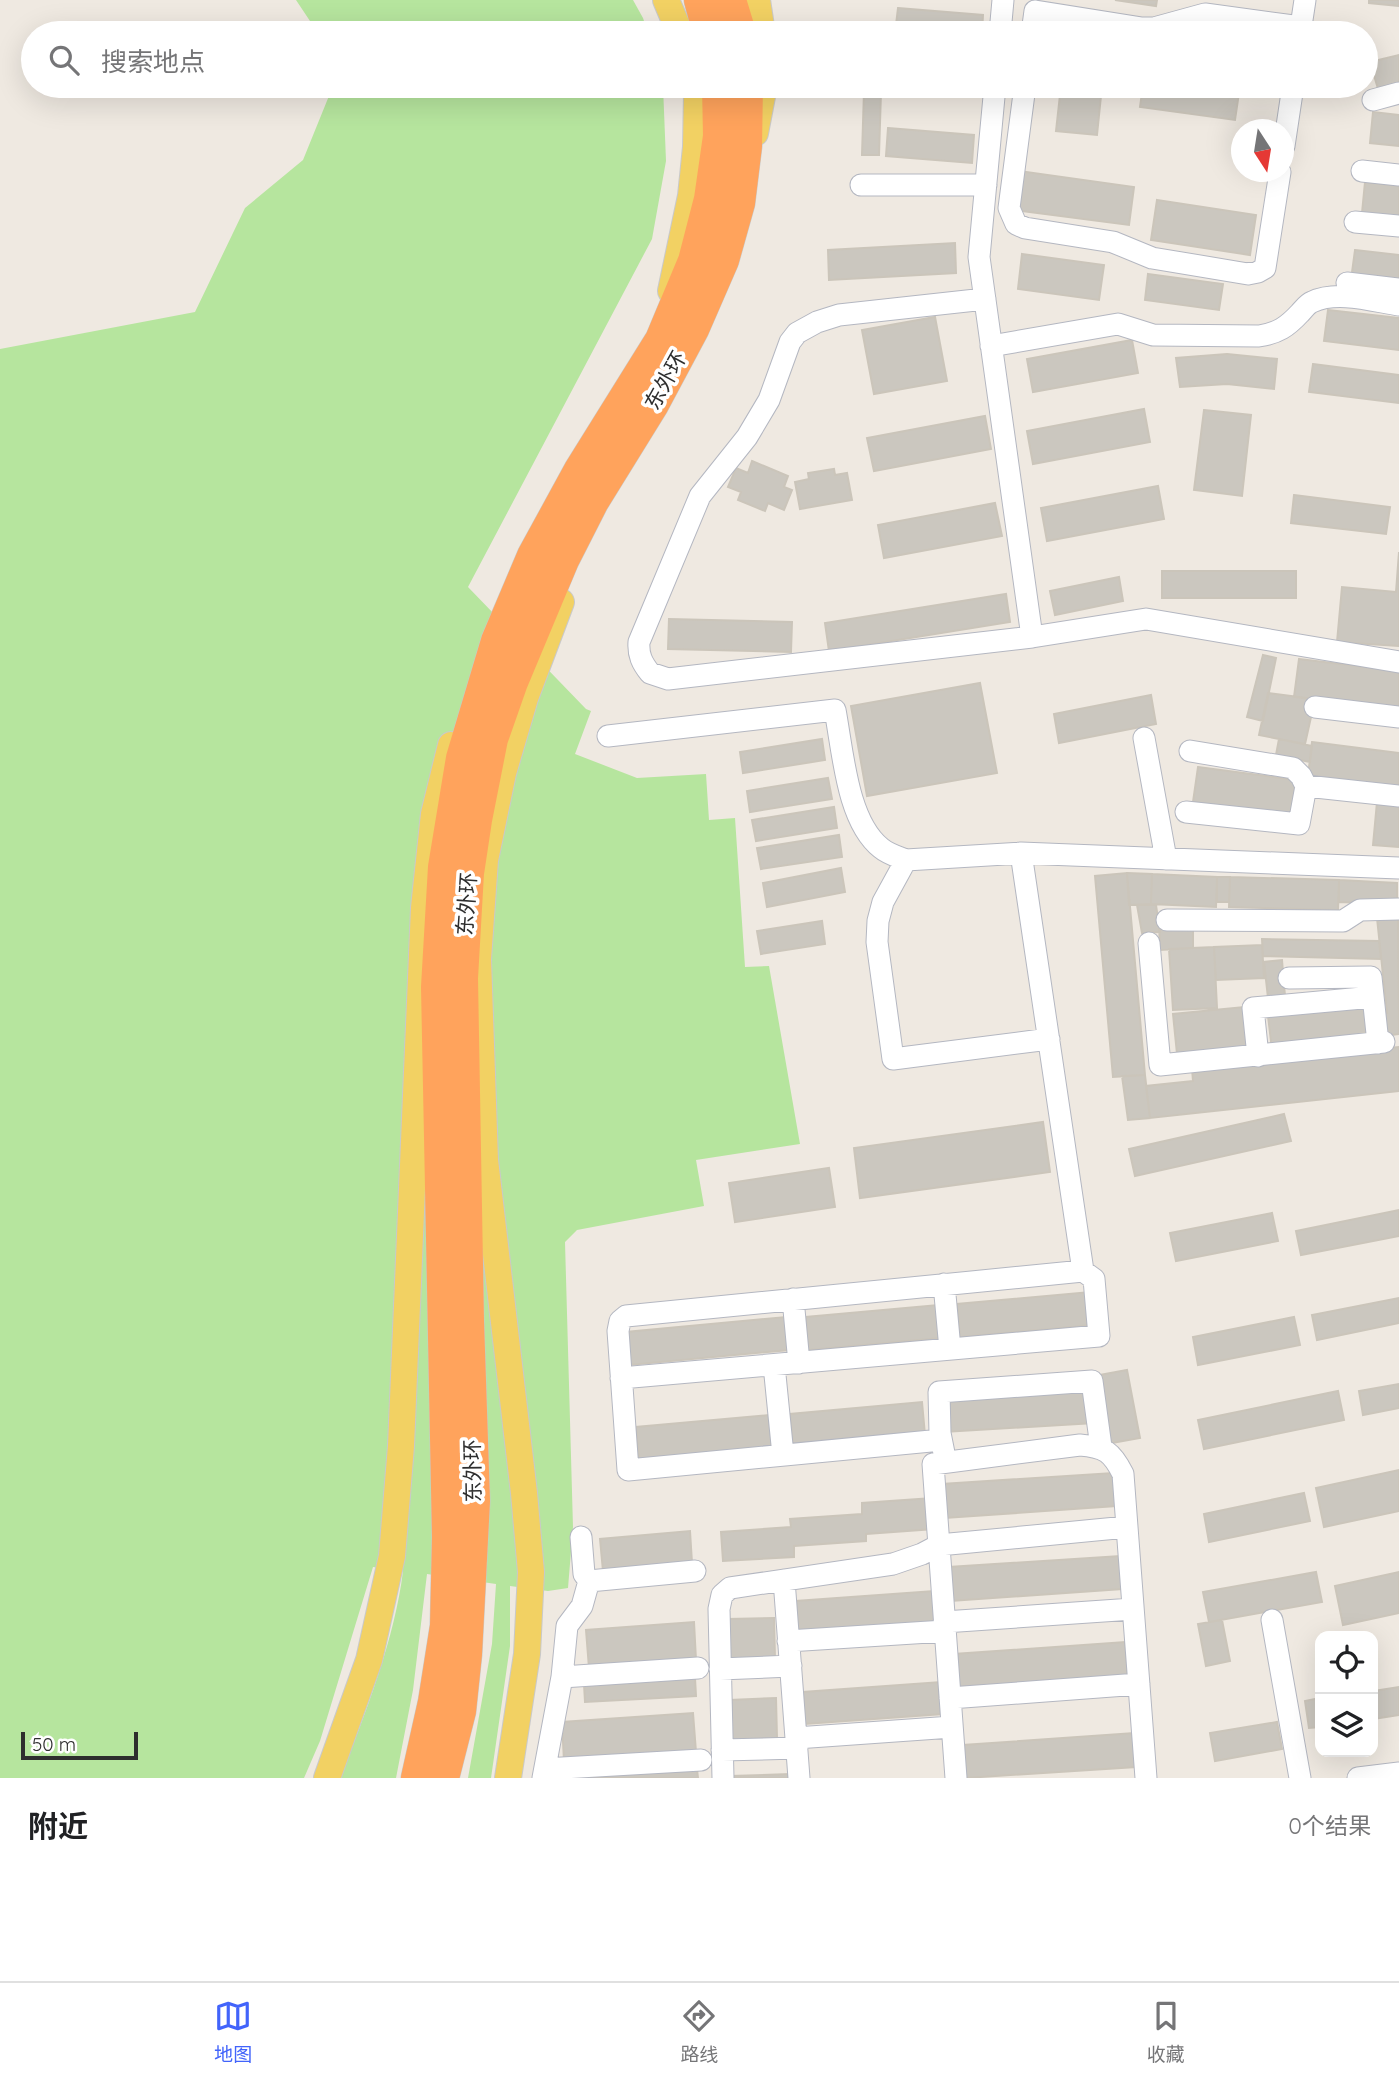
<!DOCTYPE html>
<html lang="zh">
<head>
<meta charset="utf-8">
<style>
  :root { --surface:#fff; --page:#f6f6f6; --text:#202124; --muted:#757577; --line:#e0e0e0; --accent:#4264fb }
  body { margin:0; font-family:Quicksand,"Noto Sans SC",sans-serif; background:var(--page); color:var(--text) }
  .controls { position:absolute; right:21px; bottom:21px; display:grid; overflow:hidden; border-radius:14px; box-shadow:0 7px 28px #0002 }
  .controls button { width:63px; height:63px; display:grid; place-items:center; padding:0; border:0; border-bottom:2px solid var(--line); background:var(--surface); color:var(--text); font:35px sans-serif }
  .compass { position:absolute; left:1231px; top:119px; width:63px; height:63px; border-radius:50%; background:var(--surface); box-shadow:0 7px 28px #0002; rotate:168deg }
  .scale { position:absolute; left:21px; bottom:18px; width:117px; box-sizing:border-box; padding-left:7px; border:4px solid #2e2e2e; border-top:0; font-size:19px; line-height:24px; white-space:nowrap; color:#2e2e2e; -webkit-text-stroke:5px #fff; paint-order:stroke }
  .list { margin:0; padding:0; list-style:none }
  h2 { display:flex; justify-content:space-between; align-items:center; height:91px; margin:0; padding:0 28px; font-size:30px }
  h2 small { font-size:23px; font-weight:400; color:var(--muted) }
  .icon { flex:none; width:38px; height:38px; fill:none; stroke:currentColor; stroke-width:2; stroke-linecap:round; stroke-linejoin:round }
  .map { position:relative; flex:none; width:1399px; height:1778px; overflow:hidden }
  .search { position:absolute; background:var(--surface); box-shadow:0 7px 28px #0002; left:21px; right:21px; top:21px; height:77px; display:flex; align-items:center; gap:18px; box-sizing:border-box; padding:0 24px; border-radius:38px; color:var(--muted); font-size:26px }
  .sheet { height:203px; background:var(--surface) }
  nav { display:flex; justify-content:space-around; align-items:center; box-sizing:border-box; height:98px; border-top:2px solid var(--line); background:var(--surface); font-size:19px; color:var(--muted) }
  nav a { display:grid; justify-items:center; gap:4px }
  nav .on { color:var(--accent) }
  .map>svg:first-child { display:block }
  .green { fill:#b6e59e }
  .building { fill:#cbc7bf; stroke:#cbc5ba; stroke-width:2 }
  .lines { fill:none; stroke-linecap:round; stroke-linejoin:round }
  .minor-casing { stroke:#b4b7c1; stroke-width:23 }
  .major-casing { stroke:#c9c9c9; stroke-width:28 }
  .highway-casing { stroke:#c9c9c9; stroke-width:33 }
  .minor { stroke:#fff; stroke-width:21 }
  .major { stroke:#f2d163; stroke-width:26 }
  .highway { stroke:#ffa35c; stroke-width:32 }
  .labels { text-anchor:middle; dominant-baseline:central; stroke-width:7; stroke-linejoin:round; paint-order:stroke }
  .street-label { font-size:21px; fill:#2e2e2e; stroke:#fff }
</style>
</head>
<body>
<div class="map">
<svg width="1399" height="1778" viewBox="0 0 1399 1778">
  <rect width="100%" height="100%" fill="#efe9e1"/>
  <path class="green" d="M296,0h337l10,18 5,15h-330z
    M333,86h330l3,75 -14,78 -184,348 118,122 5,2 -16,43 62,24 69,-4 3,46 26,-2 10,149 24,-1 31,178 -104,16 8,46 -127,24 -12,12 8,285 -5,61 -20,3 -38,-5v60l-19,132h-23l24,-134 4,-60 -69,-10 -14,116 -17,88h-56c25,-63 55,-140 63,-207l-30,-4 -53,174 -16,37h-304v-1429l195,-37 50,-104 58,-48z"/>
  <path class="building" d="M1115,0h42l-1,6z
    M1369,0h30v6l-30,-3z
    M898,8l85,7 -1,18h-87z
    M1399,55v32l-20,5 -9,-30z
    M1061,86h41l-5,49 -41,-4z
    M1143,86h97l-5,34 -95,-13z
    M864,91l17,1 -2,63h-17z
    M1373,112l26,3v31l-29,-3z
    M888,128l86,7 -2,28 -86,-7z
    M1019,171l115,16 -5,38 -115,-15z
    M1365,182l34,4v31l-37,-4z
    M1157,200l99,15 -6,40 -99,-15z
    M955,243l1,30 -127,7 -1,-30z
    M1355,250l44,5v31l-48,-6z
    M1022,254l82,11 -5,35 -81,-11z
    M1148,274l75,10 -4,26 -74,-10z
    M1328,310l71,8v32l-75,-9z
    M935,317l12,64 -73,13 -12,-64z
    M1132,340l6,33 -105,19 -6,-33z
    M1227,354l50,5 -3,30 -47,-5 -47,3 -4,-29z
    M1313,364l86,11v28l-90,-11z
    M1144,409l6,33 -117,22 -6,-33z
    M1204,410l47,5 -9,81 -48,-6z
    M985,416l6,33 -117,22 -7,-33z
    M752,461l36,15 -4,11 8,3 -8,20 -16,-7 -3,8 -27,-11 3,-8 -13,-5 8,-19 12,5z
    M834,469l1,6 12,-2 5,27 -52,9 -5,-27 14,-3 -1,-6z
    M1158,486l6,33 -117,22 -6,-33z
    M1294,495l96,12 -4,27 -95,-11z
    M995,503l7,33 -118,22 -6,-33z
    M1399,552v94l-62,-4 5,-55 54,5z
    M1162,571h134v27h-134z
    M1119,577l4,24 -68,14 -5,-24z
    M1006,594l4,28 -181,29 -4,-28z
    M669,619l123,3 -1,30 -123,-3z
    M1263,655l13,3 -13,63 -16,-4z
    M1299,659l100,12v39l-105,-13z
    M980,683l17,90 -130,23 -16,-90z
    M1268,693l47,6 -10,45 -46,-9z
    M1151,695l5,29 -97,19 -5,-29z
    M822,739l3,21 -82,13 -3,-21z
    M1279,739l33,7 -2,16 -34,-7z
    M1312,742l87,11v35l-91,-12z
    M1198,767l98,13 -5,35 -98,-13z
    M828,778l4,21 -82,13 -3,-21z
    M1377,802l22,2v43l-26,-2z
    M834,807l3,21 -81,13 -4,-21z
    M839,835l3,22 -81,12 -4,-21z
    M841,868l4,24 -78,15 -4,-24z
    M1127,873l18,202 -32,2 -18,-201z
    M1127,873l25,1 -1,30 -22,1z
    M1152,874l65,3 -1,30 -65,-3z
    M1217,877h13l-1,25h-12z
    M1230,877l109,3 -1,30 -109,-3z
    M1339,880l58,3v21l-58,-2z
    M1137,905h19l4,27 -18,1z
    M1398,916l1,118 -15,2 -3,-23h6l-10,-95z
    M822,921l3,23 -64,10 -4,-23z
    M1159,924h34v24l-33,2z
    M1262,939l117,2 2,18 -118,-3z
    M1262,945l2,33 -48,2 -2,-33z
    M1214,947l3,61 -44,2 -4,-61z
    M1282,960l3,36 -17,2 -4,-36z
    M1368,1006l4,35 -100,9 -4,-34z
    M1244,1007l4,40 -71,7 -4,-40z
    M1399,1047v44l-249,27 -4,-32 47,-5 -1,-12z
    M1145,1075l5,43 -22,2 -6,-44z
    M1284,1114l7,27 -156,35 -6,-27z
    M1043,1122l7,50 -190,26 -6,-50z
    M829,1168l6,39 -100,15 -6,-39z
    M1399,1210v26l-98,19 -5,-24z
    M1272,1213l6,28 -102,20 -6,-28z
    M1090,1292l3,33 -133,12 -3,-33z
    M1399,1298v25l-82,17 -5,-25z
    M938,1305l3,33 -133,12 -2,-33z
    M786,1317l3,33 -160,15 -3,-33z
    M1294,1317l6,28 -102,20 -5,-28z
    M1127,1370l13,68 -34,6 -12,-68z
    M1399,1384v24l-36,7 -4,-24z
    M1092,1388l2,35 -150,9 -2,-35z
    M1338,1391l6,29 -140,29 -6,-29z
    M922,1402l3,33 -132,11 -3,-32z
    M769,1415l3,33 -133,12 -3,-33z
    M1399,1470v41l-75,16 -8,-39z
    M1113,1473l3,33 -171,12 -3,-34z
    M1304,1493l6,28 -101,21 -5,-28z
    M932,1498l2,31 -68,5v7l-72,5v11l-71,4 -2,-29 70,-5 -1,-8 72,-5v-11z
    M690,1531l2,32 -89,8 -3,-32z
    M1120,1556l2,33 -171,12 -2,-34z
    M1316,1572l6,30 -113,20 -6,-30z
    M1399,1572v41l-56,12 -8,-39z
    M934,1591l2,32 -138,10 -2,-32z
    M774,1618l1,40 -46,1 -1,-40z
    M1222,1620l8,41 -24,5 -8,-42z
    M694,1622l2,38 -107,8 -3,-38z
    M1125,1642l3,34 -171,11 -3,-33z
    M695,1678l1,18 -111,6 -1,-18z
    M941,1682l2,32 -138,10 -2,-32z
    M1399,1687v28l-26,4v-28z
    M776,1698l1,40 -45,2 -2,-40z
    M1320,1698v29l-11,1 -4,-27z
    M693,1713l3,39 -132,9 -2,-39z
    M1277,1722l5,27 -67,12 -5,-28z
    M1134,1733l2,34 -171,11 -2,-33z
    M697,1769l1,9h-133z
    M790,1774v4h-59v-2z"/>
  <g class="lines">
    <g class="minor-casing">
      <path id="minor" d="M1000,33l3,-33
        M1032,33l3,-22 107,17h12l51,-14 96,13
        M1300,33l5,-33
        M995,86l-16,171 53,380 114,-18 253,43
        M1025,86l-16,122 7,16 9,4 88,14 39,16 96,16 10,-2 7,-4 15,-96
        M1373,100l26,-7
        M1284,146l9,-60
        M1362,171l37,4
        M861,185h125
        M1355,222l44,4
        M1347,283l52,6
        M985,299l-146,16 -22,7 -20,11 -7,9 -21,58 -22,37 -47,59 -61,146c-1,13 3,21 11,31l18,6 364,-42
        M991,346l127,-22 35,11 106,1c19,-3 28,-9 41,-23 4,-4 7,-9 12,-11 25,-12 61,-1 87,3
        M1315,707l84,10
        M608,736l227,-26c8,42 12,111 46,138 7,6 17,9 25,12
        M1144,738l22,121
        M1190,751l103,17 8,8 5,10 93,10
        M1186,812l113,12 7,-38
        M1167,920l176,1 17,-11 39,-1
        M1149,943l11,122 224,-23
        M1289,978l82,-1 7,66
        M1049,1039l-156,20 -16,-117 1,-21 5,-19 23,-42 115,-7 378,15
        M1258,1056l-5,-48 120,-11
        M944,1284l6,65
        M793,1299l6,64
        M774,1365l9,90
        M621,1378l478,-42 -5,-57 -11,-8
        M931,1441l-303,29 -10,-139 2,-10 6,-5 457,-45 -62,-418
        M945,1458l-5,-25 -1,-41 153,-11 9,66
        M581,1537l3,37 5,7
        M784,1580l15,198
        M1272,1620l28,158
        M944,1622l189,-13
        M788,1641l157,-10
        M720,1669l71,-3
        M562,1677l136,-9
        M950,1698l189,-14
        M796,1738l156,-11
        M722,1750l75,-2
        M545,1769l156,-9
        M543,1778l19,-101 5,-51 15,-20 7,-25 106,-10
        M723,1778l-4,-169 3,-14 8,-7 163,-24 29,-10 17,-9 188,-18
        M956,1778l-23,-314 147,-19c25,2 32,7 43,29l23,304
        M1358,1778l41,-5"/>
    </g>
    <g class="major-casing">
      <path id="major" d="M666,0l14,33
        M757,0l5,33
        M755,133l9,-47
        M671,291l20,-95 5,-49 1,-54 -2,-7
        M327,1778l42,-118 23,-104 9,-110 23,-538 10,-94 17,-69
        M508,1778l19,-124 4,-82 -7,-79 -39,-333 -7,-201 7,-99 18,-87 22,-75 36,-96"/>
    </g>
    <g class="highway-casing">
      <path id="highway" d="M700,0l9,33
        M730,0l10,33
        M417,1778l17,-76 12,-76 2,-89 -11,-550 7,-120 18,-109 35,-117 36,-85 47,-86 81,-130 33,-79 16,-62 9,-63 -1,-50
        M443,1778l17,-67 6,-57 8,-153 -6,-180 -6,-343 6,-105 8,-53 16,-81 20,-57 51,-122 30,-59 60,-97 40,-75 30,-69 16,-57 7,-57 1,-60"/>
    </g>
    <use href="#minor" class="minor"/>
    <use href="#major" class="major"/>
    <use href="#highway" class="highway"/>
  </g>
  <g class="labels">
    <g class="street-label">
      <text transform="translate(665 380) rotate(-61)">东外环</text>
      <text transform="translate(466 904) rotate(-86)">东外环</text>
      <text transform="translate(472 1471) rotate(-91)">东外环</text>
    </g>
  </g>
</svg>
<div class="controls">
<button><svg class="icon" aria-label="locate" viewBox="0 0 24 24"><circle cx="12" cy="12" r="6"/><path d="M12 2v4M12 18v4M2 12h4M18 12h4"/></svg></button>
<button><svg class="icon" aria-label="layers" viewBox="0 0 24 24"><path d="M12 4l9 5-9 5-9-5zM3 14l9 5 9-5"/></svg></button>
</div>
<svg class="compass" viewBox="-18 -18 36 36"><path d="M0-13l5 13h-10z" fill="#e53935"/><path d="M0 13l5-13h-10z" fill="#757577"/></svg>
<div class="scale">50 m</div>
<div class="search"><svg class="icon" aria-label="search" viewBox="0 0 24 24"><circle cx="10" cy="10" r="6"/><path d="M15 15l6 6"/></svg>搜索地点</div>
</div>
<section class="sheet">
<h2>附近<small>0个结果</small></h2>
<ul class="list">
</ul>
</section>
<nav>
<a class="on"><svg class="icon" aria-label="map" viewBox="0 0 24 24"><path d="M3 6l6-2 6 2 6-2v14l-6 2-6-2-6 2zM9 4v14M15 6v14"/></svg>地图</a>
<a><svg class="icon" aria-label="directions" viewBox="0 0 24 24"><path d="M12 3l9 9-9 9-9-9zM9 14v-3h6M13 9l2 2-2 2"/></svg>路线</a>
<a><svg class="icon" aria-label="saved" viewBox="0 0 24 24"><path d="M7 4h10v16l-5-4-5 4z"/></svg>收藏</a>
</nav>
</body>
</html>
